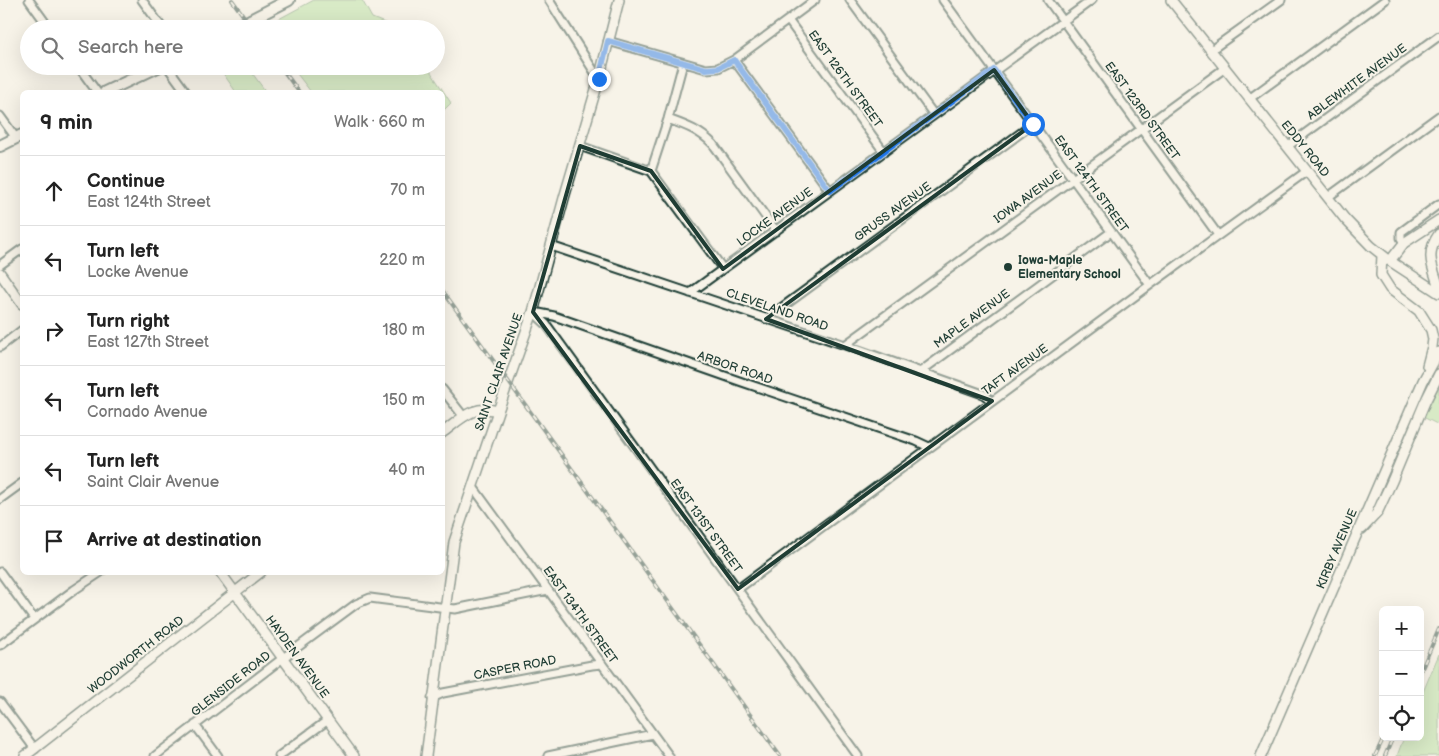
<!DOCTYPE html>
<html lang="en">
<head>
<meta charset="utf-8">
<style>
  :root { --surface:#fff; --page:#f2f2f2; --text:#222; --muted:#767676; --line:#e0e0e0 }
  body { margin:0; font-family:"Balsamiq Sans",sans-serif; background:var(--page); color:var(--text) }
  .controls { position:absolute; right:15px; bottom:15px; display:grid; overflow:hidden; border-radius:8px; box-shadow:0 5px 20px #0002 }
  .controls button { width:45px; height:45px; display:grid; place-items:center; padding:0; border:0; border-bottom:1px solid var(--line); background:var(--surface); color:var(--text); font:25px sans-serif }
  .stop { position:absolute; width:15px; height:15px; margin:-11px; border:4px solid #1a73e8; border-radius:50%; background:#fff }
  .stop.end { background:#1a73e8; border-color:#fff; box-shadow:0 1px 5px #0008 }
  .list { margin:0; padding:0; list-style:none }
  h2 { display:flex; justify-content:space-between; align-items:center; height:65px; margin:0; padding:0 20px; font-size:21px }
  h2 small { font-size:16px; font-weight:400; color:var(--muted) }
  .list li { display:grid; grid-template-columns:32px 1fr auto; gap:15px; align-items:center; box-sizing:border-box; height:70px; padding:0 20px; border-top:1px solid var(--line) }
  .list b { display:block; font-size:19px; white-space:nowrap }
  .list p { margin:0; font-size:16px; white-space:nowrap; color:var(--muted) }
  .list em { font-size:16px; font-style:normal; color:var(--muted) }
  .icon { flex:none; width:28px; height:28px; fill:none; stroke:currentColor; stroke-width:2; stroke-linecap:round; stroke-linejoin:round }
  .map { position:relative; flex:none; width:1439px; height:756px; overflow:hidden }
  .search { position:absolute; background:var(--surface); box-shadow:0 5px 20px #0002; left:20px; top:20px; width:425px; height:55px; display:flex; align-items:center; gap:12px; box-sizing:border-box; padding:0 18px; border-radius:28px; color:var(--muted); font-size:19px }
  .panel { position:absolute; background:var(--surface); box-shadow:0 5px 20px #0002; left:20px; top:90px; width:425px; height:485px; border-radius:8px }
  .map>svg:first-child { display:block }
  .green { fill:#b2e09e; stroke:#688e69 }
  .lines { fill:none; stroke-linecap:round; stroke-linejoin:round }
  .minor-casing { stroke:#1f3d34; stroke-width:11 }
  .tertiary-casing { stroke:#1f3d34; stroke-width:12 }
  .secondary-casing { stroke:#1f3d34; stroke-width:14 }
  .minor { stroke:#f7f3e8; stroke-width:7 }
  .tertiary { stroke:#f7f3e8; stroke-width:9 }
  .secondary { stroke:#f7f3e8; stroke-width:10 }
  .rail-casing { stroke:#1f3d34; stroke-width:4 }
  .rail { stroke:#f7f3e8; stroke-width:2; stroke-dasharray:5.5; stroke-linecap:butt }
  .route { stroke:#1a73e8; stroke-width:6 }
  .marked { fill:none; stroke:#1f3d34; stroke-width:4; stroke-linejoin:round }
  .poi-dot { fill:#1f3d34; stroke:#f7f3e8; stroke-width:2 }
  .labels { text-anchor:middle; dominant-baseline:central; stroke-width:4; stroke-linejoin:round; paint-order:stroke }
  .street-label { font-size:12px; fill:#1f3d34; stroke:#f7f3e8 }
  .poi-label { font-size:12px; font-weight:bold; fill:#1f3d34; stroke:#f7f3e8; text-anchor:start }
</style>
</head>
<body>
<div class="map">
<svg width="1439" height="756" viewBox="0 0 1439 756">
  <rect width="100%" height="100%" fill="#f7f3e8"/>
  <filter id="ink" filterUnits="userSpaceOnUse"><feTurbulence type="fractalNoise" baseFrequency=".02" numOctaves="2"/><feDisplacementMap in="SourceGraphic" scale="10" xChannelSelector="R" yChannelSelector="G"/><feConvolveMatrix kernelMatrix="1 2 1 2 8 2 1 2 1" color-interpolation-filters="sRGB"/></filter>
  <g filter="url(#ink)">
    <path class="green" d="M314,0h48l10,18 28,11h-137l-1,-1z
      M218,66h29l19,26h-30z
      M291,66h136l24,37 -8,8 -1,-19h-131z
      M1439,374v51l-20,-10z
      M1439,654v102h-42l7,-19h16v-38z"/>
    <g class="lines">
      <g class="minor-casing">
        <path id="minor" d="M29,0l21,29
          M142,0l21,29
          M549,0l50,79
          M850,0l84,115
          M943,0l207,285
          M1048,0l170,235
          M788,20l96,132
          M608,41l98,28 12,-1 16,-8 81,-60
          M1211,50l70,-50
          M734,60l96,131
          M78,66l19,26
          M167,66l19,26
          M1249,99l136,-99
          M0,116l16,22
          M668,119c19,7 31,11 45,25l63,87
          M580,146l71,25 72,98
          M1288,146l151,-110
          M651,171l17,-52 15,-56
          M1328,197l111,-81
          M1404,243l-3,-5v-6l38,-28
          M551,246l294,99 138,49 9,7
          M0,265l22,-16
          M690,293l402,-293
          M533,312l13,12 312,432
          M534,312l20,4 188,66 174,59 13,6
          M766,319l267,-195
          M845,345l380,-277
          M0,347l22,-17
          M920,372l191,-140
          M442,389l22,28
          M473,487l196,269
          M0,499l22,-16
          M0,572l34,47
          M738,589l412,-304 157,-114
          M0,645l74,-55 27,-18
          M432,698l11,-5 37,-7 112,-21 10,-1
          M0,702l35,47
          M195,725l23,31
          M155,756l128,-98 73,-54 14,-6 85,11 93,-19
          M279,756l49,-36
          M548,756l105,-22"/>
      </g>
      <g class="tertiary-casing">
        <path id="tertiary" d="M1171,0l174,219 26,27 19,15 49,32
          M1439,234c-14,19 -7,32 0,53
          M1382,255l-1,20 9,14 29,22 12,19 2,9 -1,8 -5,19
          M1390,261l14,-18 35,-23
          M0,273l22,31
          M442,433c19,-14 31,-29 56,-22
          M1362,529l15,-16 15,-32 33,-79 14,-28
          M220,572l134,184
          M25,756l236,-184
          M426,756l28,-214 44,-131 35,-99 31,-114 35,-119 20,-79
          M1261,756l162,-375 16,-29"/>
      </g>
      <g class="secondary-casing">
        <path id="secondary" d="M233,29l56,-29
          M105,92l55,-26
          M0,146l22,-11"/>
      </g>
      <use href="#minor" class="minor"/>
      <use href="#tertiary" class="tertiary"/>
      <use href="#secondary" class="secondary"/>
      <g class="rail-casing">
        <path id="rail" d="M232,0l21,29
          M280,66l19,26
          M442,290l338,466
          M1420,673l19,-44
          M1375,756l9,-19
          M1385,756l8,-19"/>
      </g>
      <use href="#rail" class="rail"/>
    </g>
  </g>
  <g class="lines" filter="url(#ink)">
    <path class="route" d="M599,79l9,-38 98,28 12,-1 16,-8 96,131 164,-121 39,54"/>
  </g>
  <path d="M0 0H1439V756H0ZM994,70l39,54 -267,195 226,82 -254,188 -205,-277 47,-166 71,25 72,98z" fill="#f7f3e8" fill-opacity=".55" fill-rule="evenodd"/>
  <path class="marked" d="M994,70l39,54 -267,195 226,82 -254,188 -205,-277 47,-166 71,25 72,98z"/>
  <circle class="poi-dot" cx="1008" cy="267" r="5"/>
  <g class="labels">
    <g class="street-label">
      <text transform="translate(845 79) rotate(54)">EAST 126TH STREET</text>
      <text transform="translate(1357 82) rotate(-36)">ABLEWHITE AVENUE</text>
      <text transform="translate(1142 111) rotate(54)">EAST 123RD STREET</text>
      <text transform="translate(1305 149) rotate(51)">EDDY ROAD</text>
      <text transform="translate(1091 184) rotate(54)">EAST 124TH STREET</text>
      <text transform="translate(1028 197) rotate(-36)">IOWA AVENUE</text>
      <text transform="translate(893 212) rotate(-36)">GRUSS AVENUE</text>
      <text transform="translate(775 217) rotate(-36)">LOCKE AVENUE</text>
      <text transform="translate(777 310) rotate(19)">CLEVELAND ROAD</text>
      <text transform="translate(972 319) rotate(-36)">MAPLE AVENUE</text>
      <text transform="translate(735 368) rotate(19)">ARBOR ROAD</text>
      <text transform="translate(1015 370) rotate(-36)">TAFT AVENUE</text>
      <text transform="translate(499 372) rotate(-71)">SAINT CLAIR AVENUE</text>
      <text transform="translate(706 526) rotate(54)">EAST 131ST STREET</text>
      <text transform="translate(1337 549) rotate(-67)">KIRBY AVENUE</text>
      <text transform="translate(580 615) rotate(54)">EAST 134TH STREET</text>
      <text transform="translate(136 655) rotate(-38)">WOODWORTH ROAD</text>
      <text transform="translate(297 657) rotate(54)">HAYDEN AVENUE</text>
      <text transform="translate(515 668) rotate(-11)">CASPER ROAD</text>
      <text transform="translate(231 684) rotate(-38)">GLENSIDE ROAD</text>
    </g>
    <g class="poi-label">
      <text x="1018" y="260">Iowa-Maple<tspan x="1018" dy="14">Elementary School</tspan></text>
    </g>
  </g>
</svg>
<div class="controls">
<button>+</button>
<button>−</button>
<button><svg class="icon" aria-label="locate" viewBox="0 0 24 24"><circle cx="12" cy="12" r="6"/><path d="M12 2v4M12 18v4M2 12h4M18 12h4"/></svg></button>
</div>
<div class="stop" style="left:1033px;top:124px"></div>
<div class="stop end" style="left:599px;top:79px"></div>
<div class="search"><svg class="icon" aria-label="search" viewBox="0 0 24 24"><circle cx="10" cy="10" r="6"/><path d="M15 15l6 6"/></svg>Search here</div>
<section class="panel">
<h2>9 min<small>Walk · 660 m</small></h2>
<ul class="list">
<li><svg class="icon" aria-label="ahead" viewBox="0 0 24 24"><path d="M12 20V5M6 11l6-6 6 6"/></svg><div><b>Continue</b><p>East 124th Street</p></div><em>70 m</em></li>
<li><svg class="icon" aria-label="left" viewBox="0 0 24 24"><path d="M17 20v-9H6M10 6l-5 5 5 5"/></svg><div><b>Turn left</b><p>Locke Avenue</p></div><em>220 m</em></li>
<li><svg class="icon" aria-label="right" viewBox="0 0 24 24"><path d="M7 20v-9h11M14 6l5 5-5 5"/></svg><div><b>Turn right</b><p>East 127th Street</p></div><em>180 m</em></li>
<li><svg class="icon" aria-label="left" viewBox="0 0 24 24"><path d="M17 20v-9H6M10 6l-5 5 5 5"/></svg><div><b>Turn left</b><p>Cornado Avenue</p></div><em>150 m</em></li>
<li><svg class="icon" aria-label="left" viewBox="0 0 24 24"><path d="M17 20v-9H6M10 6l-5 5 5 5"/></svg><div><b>Turn left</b><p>Saint Clair Avenue</p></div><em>40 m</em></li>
<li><svg class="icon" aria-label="arrive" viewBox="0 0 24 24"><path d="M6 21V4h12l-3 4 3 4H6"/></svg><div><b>Arrive at destination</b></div></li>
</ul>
</section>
</div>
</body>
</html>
